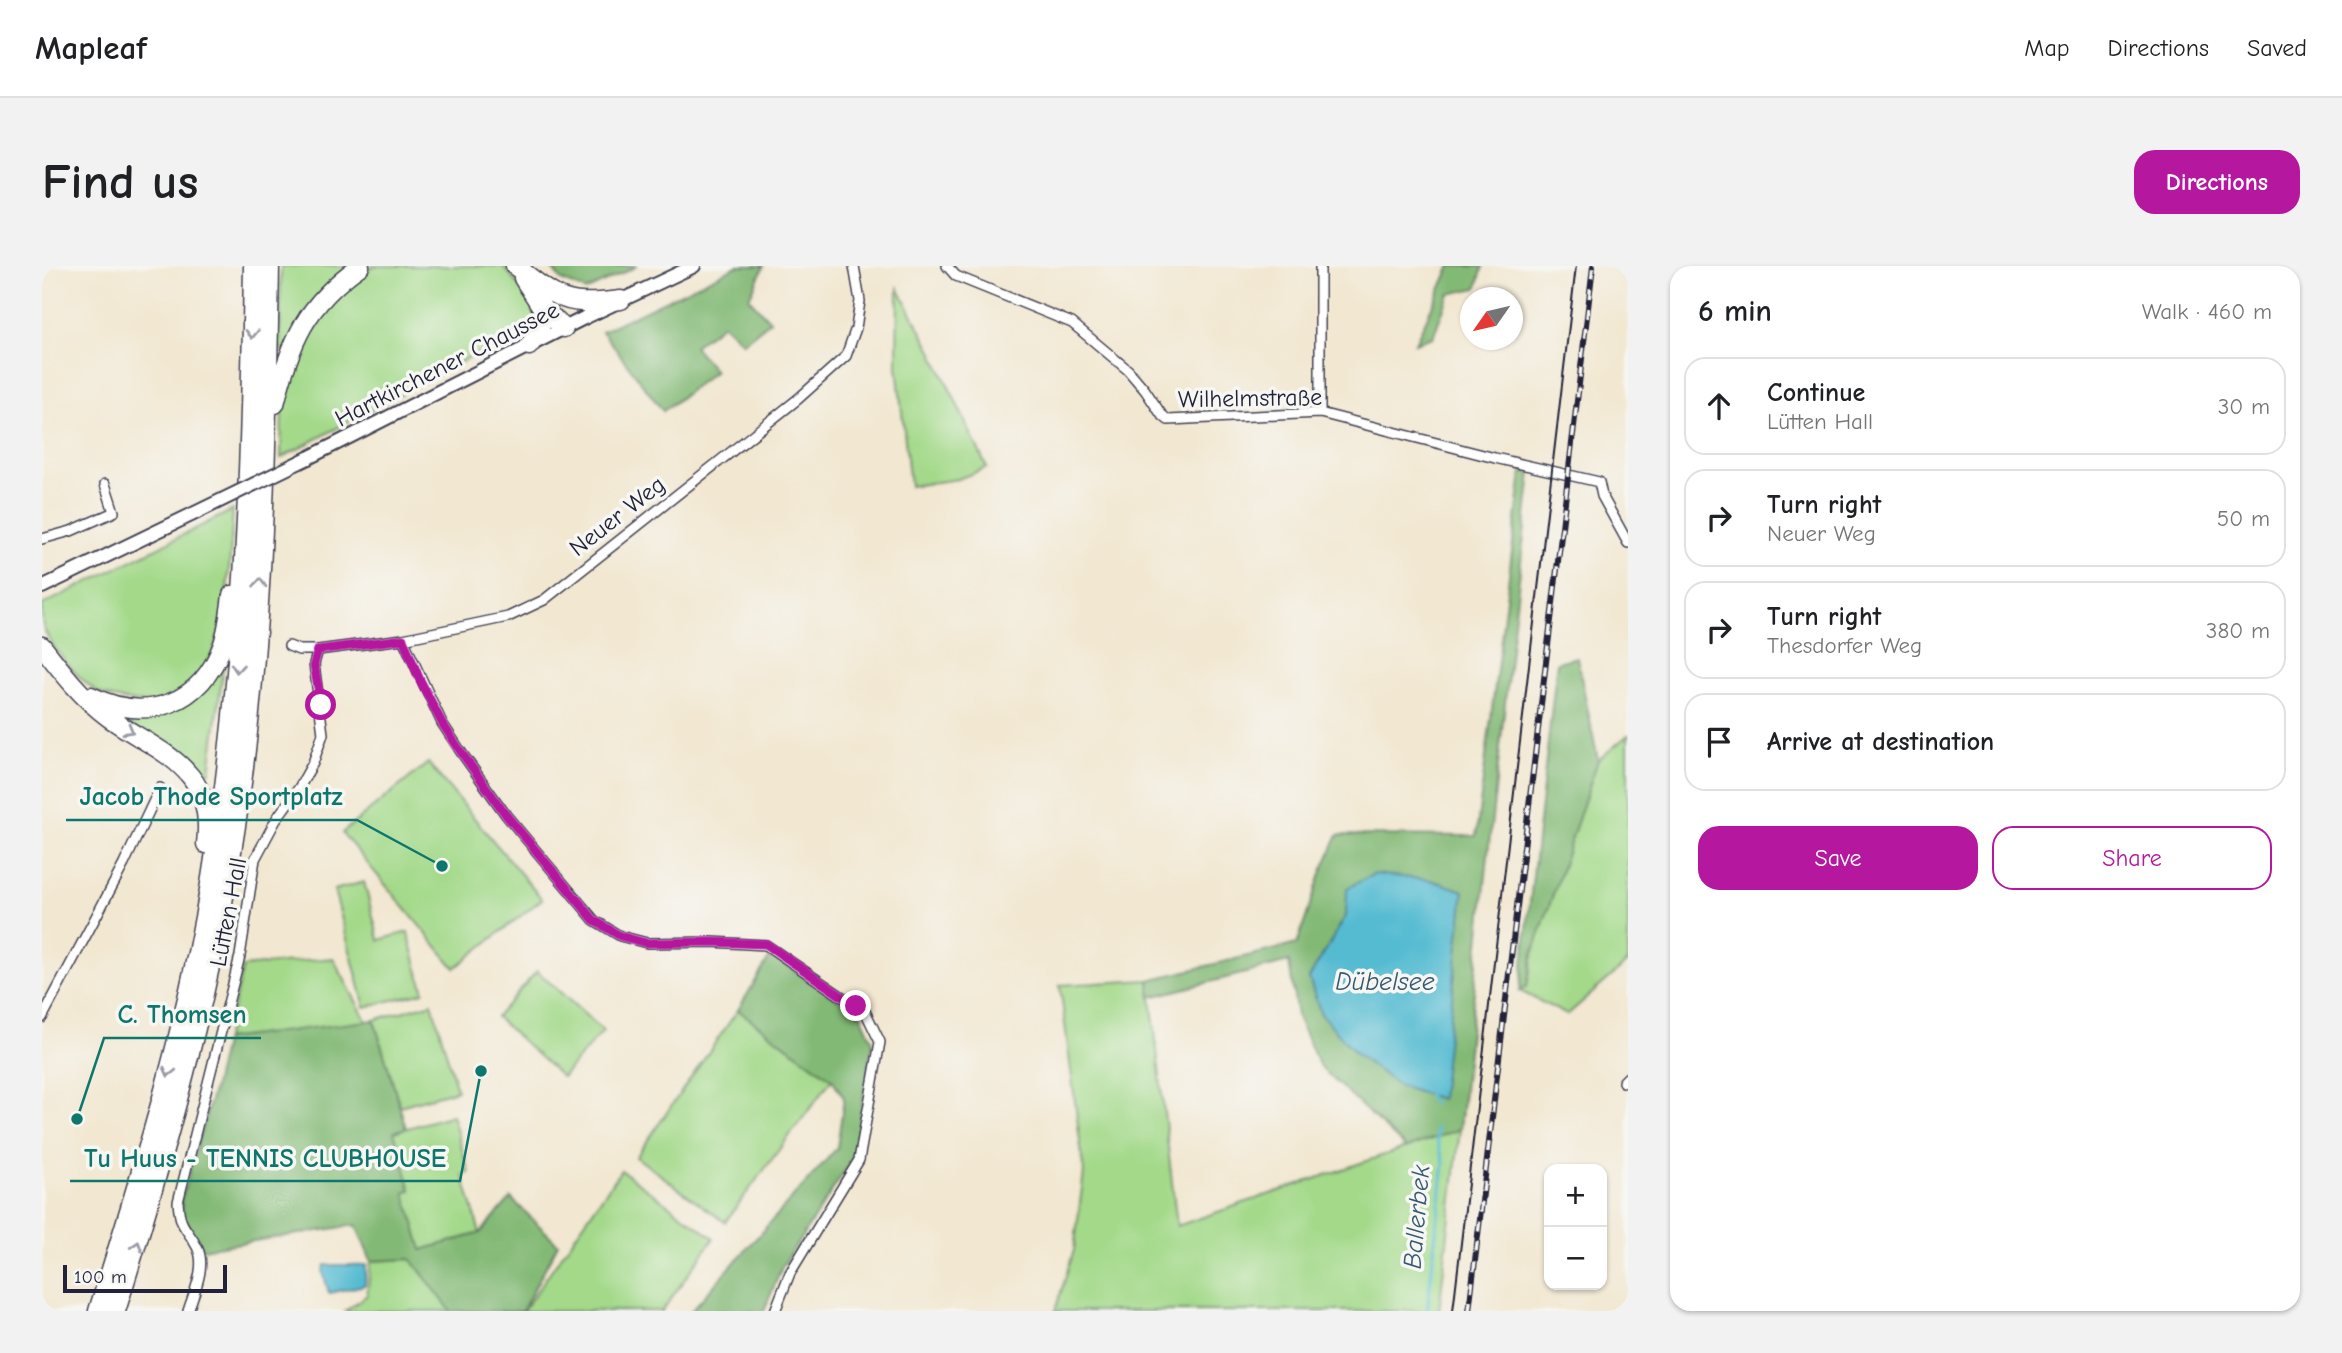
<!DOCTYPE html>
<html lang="en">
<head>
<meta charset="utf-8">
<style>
  :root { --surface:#fff; --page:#f2f2f2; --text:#202124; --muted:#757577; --line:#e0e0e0; --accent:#b5179e }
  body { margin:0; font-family:"Comic Neue",sans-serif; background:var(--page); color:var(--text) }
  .controls { position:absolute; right:21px; bottom:21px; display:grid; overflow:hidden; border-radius:14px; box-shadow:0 2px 5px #0004 }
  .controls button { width:63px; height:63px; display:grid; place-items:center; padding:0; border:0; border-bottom:2px solid var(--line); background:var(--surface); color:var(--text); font:35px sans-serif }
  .compass { position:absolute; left:1418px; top:21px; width:63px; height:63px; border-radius:50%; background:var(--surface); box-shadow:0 2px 5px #0004; rotate:236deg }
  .scale { position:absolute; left:21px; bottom:18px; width:164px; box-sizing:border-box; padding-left:7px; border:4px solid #22223b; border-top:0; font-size:19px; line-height:24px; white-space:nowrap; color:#22223b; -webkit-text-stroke:5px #f6f6f2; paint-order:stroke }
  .stop { position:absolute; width:21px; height:21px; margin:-16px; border:5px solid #b5179e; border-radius:50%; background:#fff }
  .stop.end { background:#b5179e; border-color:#fff; box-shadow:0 2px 7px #0008 }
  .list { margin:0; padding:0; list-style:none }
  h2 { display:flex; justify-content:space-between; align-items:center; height:91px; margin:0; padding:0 28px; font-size:30px }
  h2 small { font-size:23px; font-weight:400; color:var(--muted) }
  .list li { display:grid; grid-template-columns:46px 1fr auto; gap:21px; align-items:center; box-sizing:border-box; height:98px; margin:0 14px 14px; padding:0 14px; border:2px solid var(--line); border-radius:21px }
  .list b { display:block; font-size:26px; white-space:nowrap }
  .list p { margin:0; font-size:23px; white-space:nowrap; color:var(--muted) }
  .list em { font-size:23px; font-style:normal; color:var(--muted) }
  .actions { display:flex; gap:14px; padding:21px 28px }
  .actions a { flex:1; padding:16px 0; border:2px solid var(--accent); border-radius:21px; text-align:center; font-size:24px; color:var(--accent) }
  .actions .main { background:var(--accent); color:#fff }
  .icon { flex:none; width:38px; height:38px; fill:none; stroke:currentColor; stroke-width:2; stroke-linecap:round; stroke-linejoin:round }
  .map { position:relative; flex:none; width:1586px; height:1045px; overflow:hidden; border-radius:21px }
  header { display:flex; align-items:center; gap:42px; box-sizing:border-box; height:98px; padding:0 35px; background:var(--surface); border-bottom:2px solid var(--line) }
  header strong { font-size:33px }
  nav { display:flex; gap:38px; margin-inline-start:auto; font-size:24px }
  .intro { display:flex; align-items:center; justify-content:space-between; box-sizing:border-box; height:168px; padding:0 42px }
  h1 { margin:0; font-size:49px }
  .button { padding:18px 32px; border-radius:21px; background:var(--accent); color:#fff; font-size:24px; font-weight:700 }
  main { display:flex; gap:42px; padding:0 42px }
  aside { flex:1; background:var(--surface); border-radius:21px; box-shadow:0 2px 5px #0004 }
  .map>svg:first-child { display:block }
  .green { fill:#a3d989; stroke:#627e62; stroke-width:2 }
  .forest { fill:#82b975; stroke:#526e58; stroke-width:2; fill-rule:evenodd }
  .water { fill:#54bbd1; stroke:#3b6e86; stroke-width:2 }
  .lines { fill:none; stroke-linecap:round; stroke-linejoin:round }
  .stream { stroke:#54bbd1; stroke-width:3.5 }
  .minor-casing { stroke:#414051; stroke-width:12 }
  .secondary-casing { stroke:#414051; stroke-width:16 }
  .motorway-casing { stroke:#414051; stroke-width:21 }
  .minor { stroke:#fff; stroke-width:9 }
  .secondary { stroke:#fff; stroke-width:12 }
  .motorway { stroke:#fff; stroke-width:18 }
  .tram { stroke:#22223b; stroke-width:2 }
  .rail-casing { stroke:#22223b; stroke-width:6 }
  .rail { stroke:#f6f6f2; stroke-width:3.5; stroke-dasharray:10; stroke-linecap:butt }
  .secondary-bridge-casing { stroke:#414051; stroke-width:16; stroke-linecap:butt }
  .secondary-bridge { stroke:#fff; stroke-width:12 }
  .oneway { stroke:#9c9ca7 }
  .route { stroke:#b5179e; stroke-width:9 }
  .labels { text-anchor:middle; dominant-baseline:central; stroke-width:7; stroke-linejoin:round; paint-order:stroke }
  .street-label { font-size:24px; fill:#22223b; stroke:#f6f6f2 }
  .water-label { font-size:26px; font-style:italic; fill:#345870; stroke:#f6f6f2 }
  .leader { fill:none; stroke:#0f766e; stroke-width:2.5 }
  .callout-dot { fill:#0f766e; stroke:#f6f6f2; stroke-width:2.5 }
  .callout-label { font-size:26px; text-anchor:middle; font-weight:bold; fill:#0f766e; stroke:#f6f6f2; stroke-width:7; stroke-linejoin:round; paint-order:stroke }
</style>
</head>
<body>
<header>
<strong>Mapleaf</strong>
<nav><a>Map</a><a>Directions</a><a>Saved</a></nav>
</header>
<div class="intro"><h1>Find us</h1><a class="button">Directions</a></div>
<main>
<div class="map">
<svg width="1586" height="1045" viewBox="0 0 1586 1045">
  <rect width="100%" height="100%" fill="#f6f6f2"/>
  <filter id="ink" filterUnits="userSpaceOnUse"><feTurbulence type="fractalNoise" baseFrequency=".0143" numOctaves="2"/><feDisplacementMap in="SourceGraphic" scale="14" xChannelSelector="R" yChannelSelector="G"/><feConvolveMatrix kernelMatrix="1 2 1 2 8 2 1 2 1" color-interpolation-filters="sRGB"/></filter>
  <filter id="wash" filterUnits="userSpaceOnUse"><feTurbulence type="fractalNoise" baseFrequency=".00686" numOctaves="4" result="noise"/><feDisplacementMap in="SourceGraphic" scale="28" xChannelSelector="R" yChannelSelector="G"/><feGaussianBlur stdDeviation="1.57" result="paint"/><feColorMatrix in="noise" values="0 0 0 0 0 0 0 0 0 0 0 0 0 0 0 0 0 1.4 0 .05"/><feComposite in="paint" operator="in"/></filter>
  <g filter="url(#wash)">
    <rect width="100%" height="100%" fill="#f2e7d0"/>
    <path class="green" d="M239,0h73l-69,85 -5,-2z
      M331,0h130c37,46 55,63 -16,82l-206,110 1,-52 8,-40 33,-60z
      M856,22l33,61 56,119 -29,11 -48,7 -13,-120z
      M191,244c-3,46 -4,129 -34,166 -10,12 -30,24 -45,27 -8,2 -45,-5 -53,-9 -17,-8 -52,-49 -58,-68 -1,-6 -1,-14 -1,-21z
      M183,388l-15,118 -13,2 -87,-64 51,3z
      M1586,469v227l-61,53 -47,-24 7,-6 6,-31 65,-194z
      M386,497l114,136 -87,69 -113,-135z
      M322,616l15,58 29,-8 16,60 -59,15 -31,-117z
      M291,692l34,64 -142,17 18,-72z
      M495,705l66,60 -41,46 -66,-60z
      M1107,714l28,246 283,-97 -21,182h-384l19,-61 10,-78 -24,-187z
      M390,737l25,87 -57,16 -26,-86z
      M696,744l94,69 -107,143 -89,-65z
      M410,849l17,58 -6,2 17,58 -58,17 -18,-58 7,-2 -17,-58z
      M579,904l93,68 -52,73h-139z
      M369,993l40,52h-106l22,-16 4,-34z"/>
    <path class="forest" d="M508,0h87l-51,25 -25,-11z
      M695,0h27l-15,32 21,23 -27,22 -20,-19 -29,22 21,25 -52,40 -61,-80z
      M1409,0h32l-6,22 -28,6 -16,43 -18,6z
      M1480,206l9,1 -41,363 -30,293 -54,19 -86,-81 -23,-50 -8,-55 -138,35 -2,-17 148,-36 25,-73 16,-36 138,1zM1304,650l-25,98 -12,-36z
      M1535,391l21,103 -65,194 -6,32 -7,5 37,-329z
      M729,689l90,60 12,27 -21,118 -70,107 -18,44h-73l146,-163 7,-50 -12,-19 -94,-69z
      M332,754l32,108 -12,4 17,58 -6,3 17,57 58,-17 31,-35 47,46 -36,67h-71l-40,-52 -40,2 -15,-36 -153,24 -20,-30 -2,-18 32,-110 12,-52z"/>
    <path class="water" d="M1332,608l57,6 33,11 -23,208 -42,-13 -43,-32 -35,-40 -12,-36 37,-62 1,-28z
      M283,999h41l-1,20 -36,8 -6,-21z"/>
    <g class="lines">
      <path class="stream" d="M1386,829l5,9
        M1385,1045l17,-148 -7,-22 -1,-13"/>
    </g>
  </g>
  <g filter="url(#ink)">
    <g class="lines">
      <g class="minor-casing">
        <path id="minor" d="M905,0l9,10 116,47 56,47 17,20 16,24 7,6 152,-7 175,45 104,24 3,14 26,47
          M1278,0v147
          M0,273l29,-8 43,-19 -9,-28
          M361,373l39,84 19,29 45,63 88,105 26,16 27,7 64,-1 55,3 100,68 14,29 -21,118 -69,113 -15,38
          M247,380l10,4h19l85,-11 105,-22 36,-17 254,-201 48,-43 10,-28 4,-27 -6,-35
          M0,752l82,-154 36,-76
          M1581,816l5,-5
          M146,1045c6,-19 19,-45 9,-64 -11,-21 -17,-18 -19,-45l62,-246 15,-97 22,-41 22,-30 14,-25 10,-29 -9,-70 4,-14"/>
      </g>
      <g class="secondary-casing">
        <path id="secondary" d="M266,192l276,-140 110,-52
          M0,321l149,-72"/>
      </g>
      <g class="motorway-casing">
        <path id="motorway" d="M473,0c13,9 26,21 41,29 19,11 44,7 65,5
          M481,12l20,31 21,19
          M487,80c9,-12 15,-22 14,-37
          M233,138c15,-62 31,-100 85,-138
          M0,380c20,26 40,52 66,71 50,36 108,49 98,127
          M49,430c56,28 111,8 132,-52 5,-15 7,-33 9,-49
          M56,1045c45,-143 89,-286 113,-433 33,-203 39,-407 42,-612
          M74,1045c53,-169 100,-337 124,-513 24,-176 27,-355 30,-532"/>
      </g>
      <use href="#minor" class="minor"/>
      <use href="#secondary" class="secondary"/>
      <use href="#motorway" class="motorway"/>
      <path class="tram" d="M1411,1045l123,-1045"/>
      <g class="rail-casing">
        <path id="rail" d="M1427,1045l124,-1045"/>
      </g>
      <use href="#rail" class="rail"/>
      <g class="secondary-bridge-casing">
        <path id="secondary-bridge" d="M149,249l117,-57"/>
      </g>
      <use href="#secondary-bridge" class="secondary-bridge"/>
    </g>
    <defs><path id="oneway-chevron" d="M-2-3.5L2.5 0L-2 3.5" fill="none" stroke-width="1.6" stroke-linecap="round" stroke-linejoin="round" transform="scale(1.75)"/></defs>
    <g class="oneway">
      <use href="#oneway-chevron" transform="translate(210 68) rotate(91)"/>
      <use href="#oneway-chevron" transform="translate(218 317) rotate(-87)"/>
      <use href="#oneway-chevron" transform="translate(195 402) rotate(95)"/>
      <use href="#oneway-chevron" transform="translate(87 464) rotate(30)"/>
      <use href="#oneway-chevron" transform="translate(127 806) rotate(104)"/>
      <use href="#oneway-chevron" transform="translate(95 980) rotate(-73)"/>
    </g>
  </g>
  <g class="lines" filter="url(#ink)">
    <path class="route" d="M279,439l-7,-41 4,-14 85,-11 16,39 23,45 19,29 45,63 88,105 26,16 26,7 65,-1 55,2 90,62"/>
  </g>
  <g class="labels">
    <g class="street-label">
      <text transform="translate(405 98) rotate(-27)">Hartkirchener Chaussee</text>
      <text transform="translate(1208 132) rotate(-1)">Wilhelmstraße</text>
      <text transform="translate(575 250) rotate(-38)">Neuer Weg</text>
      <text transform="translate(186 646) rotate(-79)">Lütten Hall</text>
    </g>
    <g class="water-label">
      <text x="1343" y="716">Dübelsee</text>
      <text transform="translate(1375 951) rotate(-85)">Ballerbek</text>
    </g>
  </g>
  <path class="leader" d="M400 600L315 554H24M35 853L62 772H219M439 805L418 915H28"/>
  <g class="callout-dot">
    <circle cx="400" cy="600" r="7"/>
    <circle cx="35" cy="853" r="7"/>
    <circle cx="439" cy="805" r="7"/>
  </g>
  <g class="callout-label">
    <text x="169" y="539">Jacob Thode Sportplatz</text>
    <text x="140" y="757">C. Thomsen</text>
    <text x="223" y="901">Tu Huus - TENNIS CLUBHOUSE</text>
  </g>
</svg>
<div class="controls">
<button>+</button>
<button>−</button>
</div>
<svg class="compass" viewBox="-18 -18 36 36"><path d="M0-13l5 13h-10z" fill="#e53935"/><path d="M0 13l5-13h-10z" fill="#757577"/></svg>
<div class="scale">100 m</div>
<div class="stop" style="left:279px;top:439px"></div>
<div class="stop end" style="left:814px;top:740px"></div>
</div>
<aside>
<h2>6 min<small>Walk · 460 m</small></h2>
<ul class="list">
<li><svg class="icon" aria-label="ahead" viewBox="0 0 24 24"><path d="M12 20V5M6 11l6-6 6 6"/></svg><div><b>Continue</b><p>Lütten Hall</p></div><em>30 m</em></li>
<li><svg class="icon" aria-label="right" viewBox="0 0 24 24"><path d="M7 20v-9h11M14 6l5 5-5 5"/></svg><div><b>Turn right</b><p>Neuer Weg</p></div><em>50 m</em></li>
<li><svg class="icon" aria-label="right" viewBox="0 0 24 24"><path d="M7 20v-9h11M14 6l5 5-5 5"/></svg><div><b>Turn right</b><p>Thesdorfer Weg</p></div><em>380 m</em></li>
<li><svg class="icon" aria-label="arrive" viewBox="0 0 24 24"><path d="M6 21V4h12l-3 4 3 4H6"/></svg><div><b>Arrive at destination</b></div></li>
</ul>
<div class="actions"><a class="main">Save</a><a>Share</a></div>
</aside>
</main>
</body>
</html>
